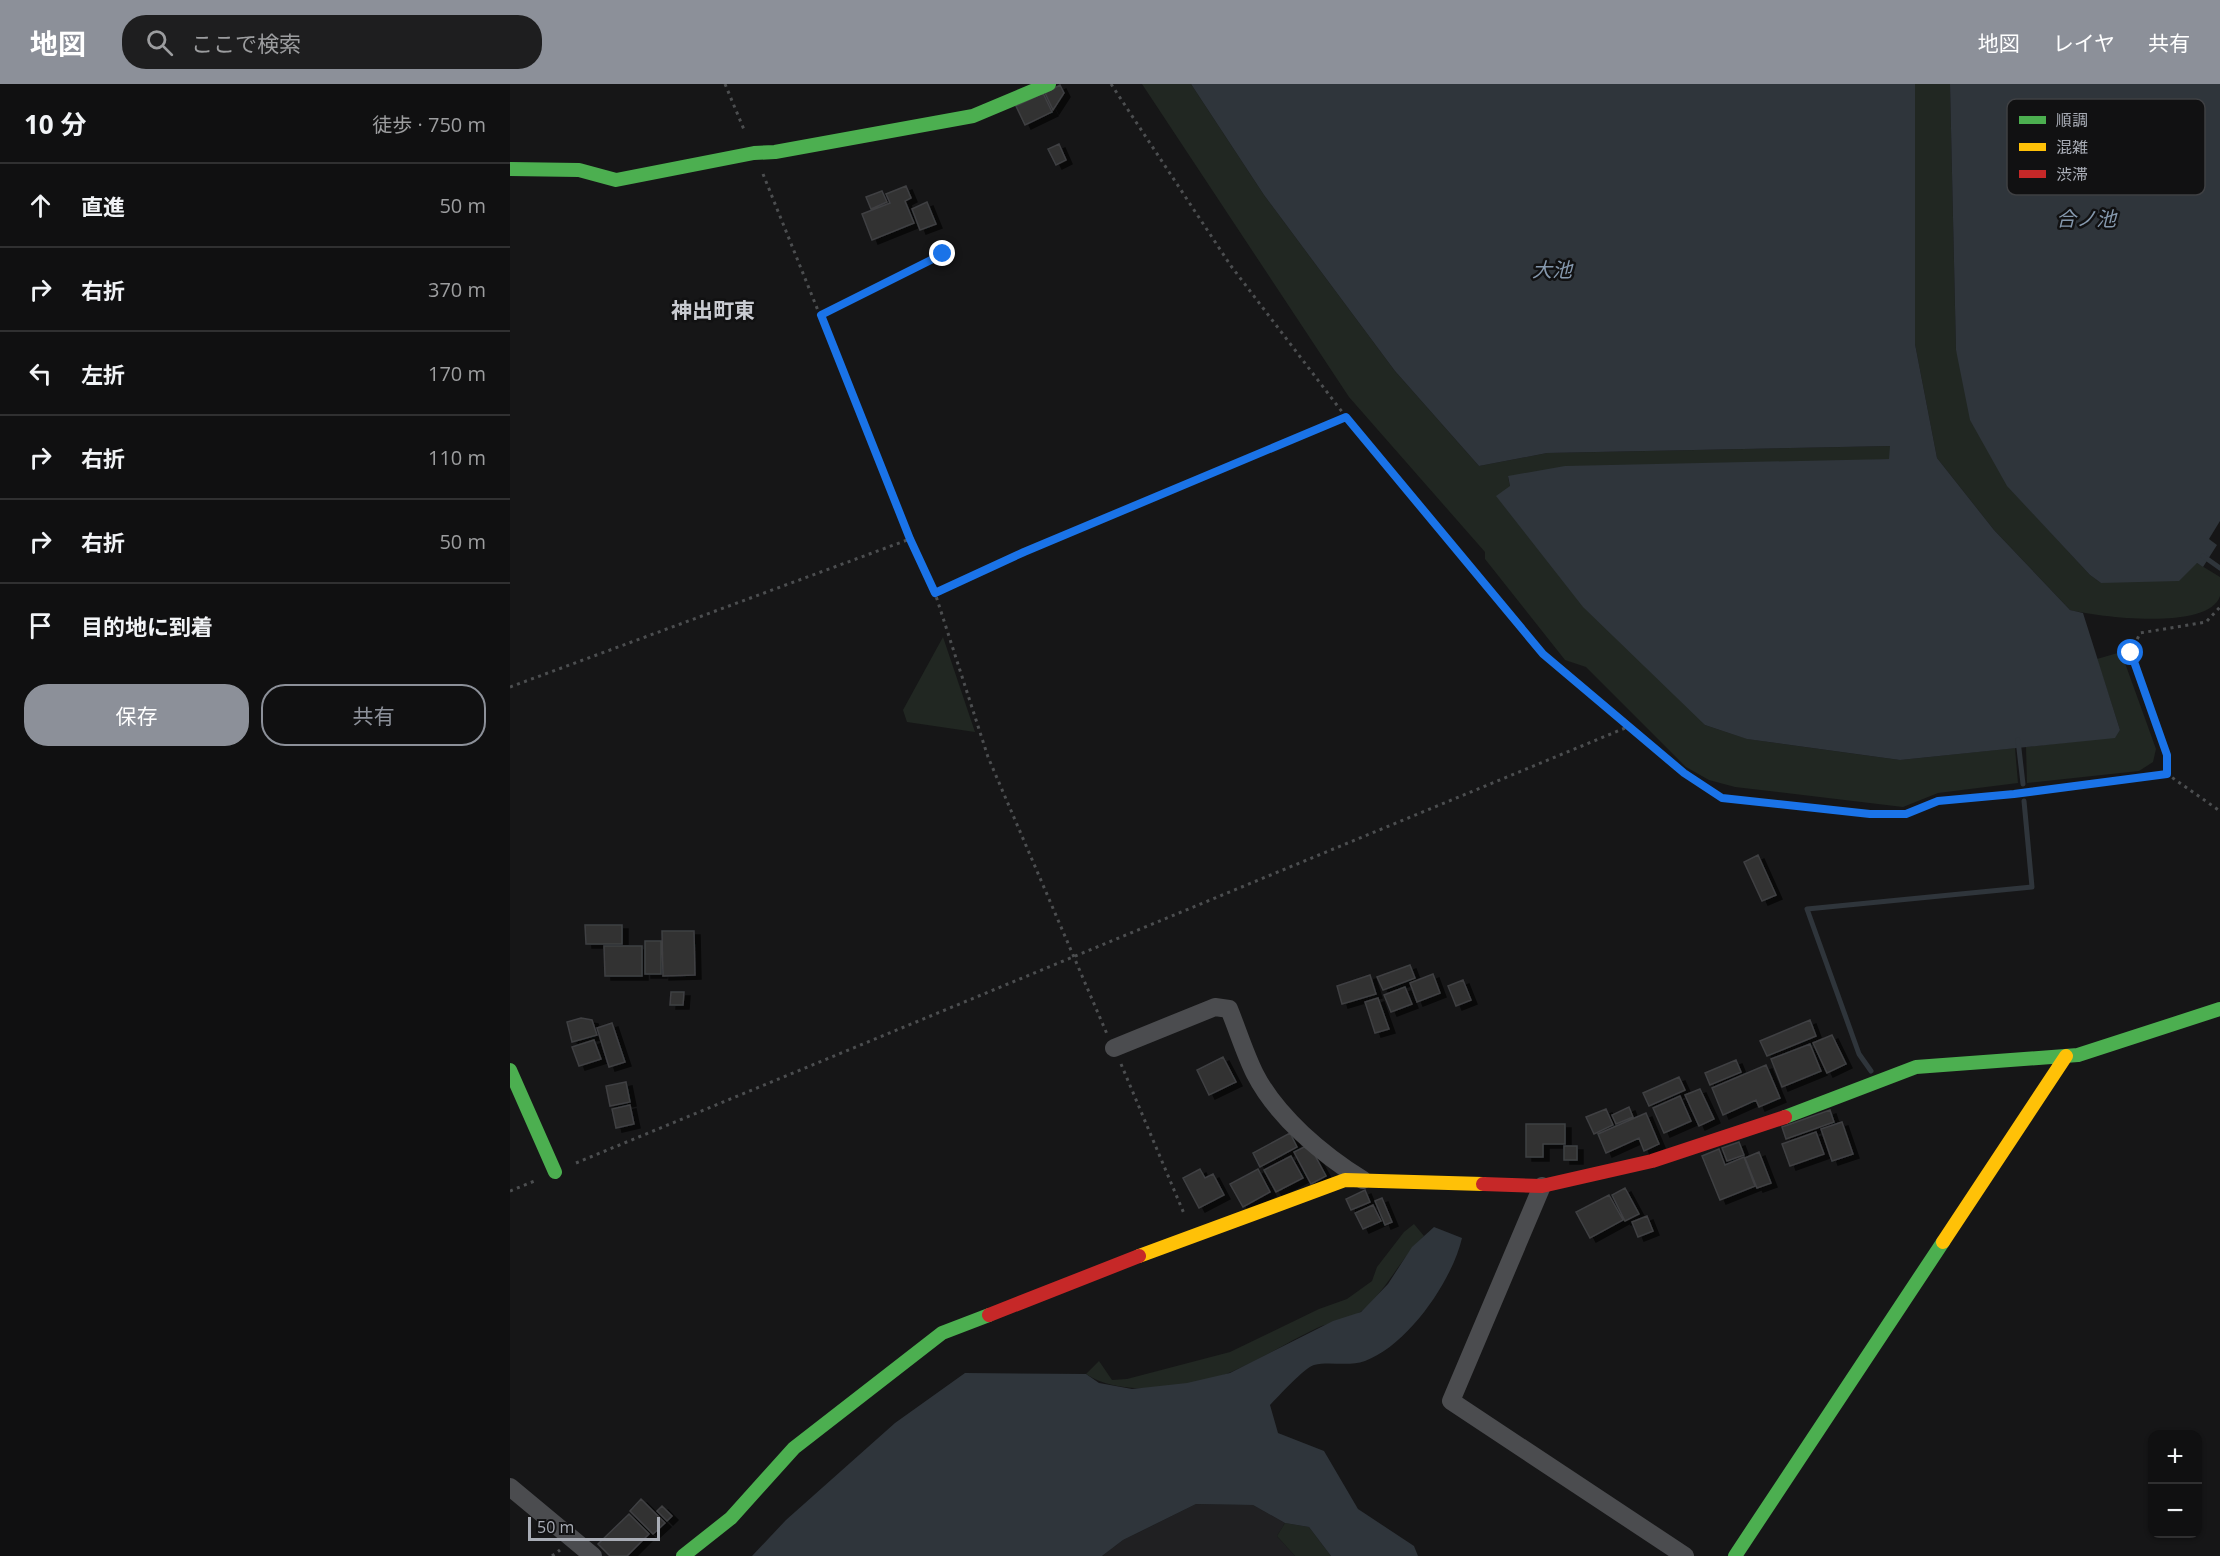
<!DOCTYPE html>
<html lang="ja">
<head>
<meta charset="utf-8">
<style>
  :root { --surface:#101011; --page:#1e1e1f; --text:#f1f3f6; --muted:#9c9d9f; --line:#303031; --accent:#8c9099 }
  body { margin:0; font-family:"Open Sans","Noto Sans JP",sans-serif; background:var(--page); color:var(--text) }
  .controls { position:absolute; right:18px; bottom:18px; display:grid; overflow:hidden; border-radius:12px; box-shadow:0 2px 4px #0004 }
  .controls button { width:54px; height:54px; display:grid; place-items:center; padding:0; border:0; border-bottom:2px solid var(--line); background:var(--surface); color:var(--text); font:30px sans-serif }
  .scale { position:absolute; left:18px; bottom:15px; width:132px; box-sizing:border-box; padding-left:6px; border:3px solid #a9adb6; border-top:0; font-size:16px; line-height:21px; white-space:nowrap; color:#a9adb6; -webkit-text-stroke:4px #111112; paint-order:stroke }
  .stop { position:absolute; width:18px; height:18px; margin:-14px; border:4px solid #1a73e8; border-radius:50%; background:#fff }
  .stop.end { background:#1a73e8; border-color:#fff; box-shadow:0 2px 6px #0008 }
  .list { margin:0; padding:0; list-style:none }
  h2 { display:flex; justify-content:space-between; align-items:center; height:78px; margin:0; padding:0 24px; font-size:26px }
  h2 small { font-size:20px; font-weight:400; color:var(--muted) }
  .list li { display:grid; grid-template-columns:39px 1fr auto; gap:18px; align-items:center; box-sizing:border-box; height:84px; padding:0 24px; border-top:2px solid var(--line) }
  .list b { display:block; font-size:22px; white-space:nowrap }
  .list em { font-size:20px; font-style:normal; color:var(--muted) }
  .actions { display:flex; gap:12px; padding:18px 24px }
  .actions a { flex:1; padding:14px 0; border:2px solid var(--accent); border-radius:24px; text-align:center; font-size:21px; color:var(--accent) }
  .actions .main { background:var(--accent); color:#fff }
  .icon { flex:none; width:33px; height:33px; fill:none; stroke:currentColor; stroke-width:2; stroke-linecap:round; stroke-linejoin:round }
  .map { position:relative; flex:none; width:1710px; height:1472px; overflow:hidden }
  header { display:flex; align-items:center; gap:36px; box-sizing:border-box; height:84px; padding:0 30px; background:var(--accent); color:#fff }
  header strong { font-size:28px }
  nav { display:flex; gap:33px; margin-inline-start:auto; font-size:21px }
  .search { width:420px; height:54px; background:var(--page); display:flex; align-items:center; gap:15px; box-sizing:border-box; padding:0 21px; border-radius:24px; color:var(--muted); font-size:22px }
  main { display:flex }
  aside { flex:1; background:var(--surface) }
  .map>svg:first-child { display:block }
  .built { fill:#202022 }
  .green { fill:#212722 }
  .water { fill:#2f353b }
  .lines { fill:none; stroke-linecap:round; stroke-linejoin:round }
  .stream { stroke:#2f353b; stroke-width:5 }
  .building { fill:#313132; stroke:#3f4043; stroke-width:1.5; filter:url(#shadow) }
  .path { stroke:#4c4e50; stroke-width:3; stroke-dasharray:3 4.5; stroke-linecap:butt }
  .street { stroke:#4b4c4f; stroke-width:18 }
  .fast { stroke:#4caf50; stroke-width:14 }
  .slow { stroke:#ffc107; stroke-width:14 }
  .jam { stroke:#c62828; stroke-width:14 }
  .route { stroke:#1a73e8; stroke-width:8 }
  .labels { text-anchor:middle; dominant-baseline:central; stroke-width:5; stroke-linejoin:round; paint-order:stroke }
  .water-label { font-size:20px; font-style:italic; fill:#8598ad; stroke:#111112 }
  .quarter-label { font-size:21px; font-weight:bold; fill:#caccd2; stroke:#111112 }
  .key { fill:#111112; stroke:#3f4043; stroke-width:1.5 }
  .key-label { font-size:16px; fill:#a9adb6 }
</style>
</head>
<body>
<header>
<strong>地図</strong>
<div class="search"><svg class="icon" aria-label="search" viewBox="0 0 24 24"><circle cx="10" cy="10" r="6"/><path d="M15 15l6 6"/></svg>ここで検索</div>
<nav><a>地図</a><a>レイヤ</a><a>共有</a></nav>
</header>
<main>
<aside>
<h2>10 分<small>徒歩 · 750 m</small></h2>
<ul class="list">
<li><svg class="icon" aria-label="ahead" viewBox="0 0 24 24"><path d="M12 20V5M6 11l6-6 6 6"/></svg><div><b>直進</b></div><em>50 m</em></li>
<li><svg class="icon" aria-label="right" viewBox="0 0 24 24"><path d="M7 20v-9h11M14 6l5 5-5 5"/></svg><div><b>右折</b></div><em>370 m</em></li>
<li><svg class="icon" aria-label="left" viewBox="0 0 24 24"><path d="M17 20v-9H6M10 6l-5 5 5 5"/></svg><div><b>左折</b></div><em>170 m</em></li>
<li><svg class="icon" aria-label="right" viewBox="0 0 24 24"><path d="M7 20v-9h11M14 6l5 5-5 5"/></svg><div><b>右折</b></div><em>110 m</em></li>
<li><svg class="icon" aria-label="right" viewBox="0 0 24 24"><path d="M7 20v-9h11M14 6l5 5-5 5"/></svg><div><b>右折</b></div><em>50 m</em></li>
<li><svg class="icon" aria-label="arrive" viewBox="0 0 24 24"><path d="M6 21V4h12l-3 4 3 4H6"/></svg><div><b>目的地に到着</b></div></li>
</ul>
<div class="actions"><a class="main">保存</a><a>共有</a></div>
</aside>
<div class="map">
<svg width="1710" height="1472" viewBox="0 0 1710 1472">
  <defs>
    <filter id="shadow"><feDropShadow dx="6" dy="4" stdDeviation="0" flood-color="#0009"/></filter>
  </defs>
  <rect width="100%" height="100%" fill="#161617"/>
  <path class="built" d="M686,1420l57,1 32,18 -8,13 18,20h-193l21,-16z"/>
  <path class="green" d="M632,0h49l73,111 131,176 84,95 68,-13 343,-7v13l-382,18 2,9 195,239 43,14 152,21 115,-12 3,35 -80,10 -35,14 -168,-20 -26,-7 -23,-13 -100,-100 -21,-7 -80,-101v-7l-136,-155z
    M1405,0h35l6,266 51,135 83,90 11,8 96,-20 23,14c0,5 0,14 0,19 -11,35 -122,21 -150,14l-76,-80 -57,-72 -22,-114z
    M433,553l32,95 -68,-10 -4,-12z
    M1611,568l35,97 -3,13 -14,9 -112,12 -1,-36 89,-10 5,-7 -23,-71z
    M904,1140l10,12c-24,23 -36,52 -61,74 -10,9 -33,12 -46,18 -29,14 -56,31 -86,44 -37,16 -111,26 -145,2l13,-13 13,19 15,-1 103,-27 89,-43 28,-10 25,-18 5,-14 27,-35z
    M775,1439l24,4 22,29h-36l-18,-20z"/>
  <path class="water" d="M681,0h724v260l22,114 57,72 76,80 13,3 37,117 -5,8 -215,22 -153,-21 -42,-14 -122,-118 -87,-111 14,-10 -2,-10 57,-10 324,-7 1,-13 -343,7 -68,13 -84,-95 -131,-176z
    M1440,0h270v437l-11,18 8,6 -14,22 -6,-4 -18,18 -78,2 -11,-8 -83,-89 -37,-66 -14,-70z
    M924,1143l28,11c-10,43 -54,107 -97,123 -17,6 -35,0 -51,4 -9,2 -36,32 -44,40l8,28 46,18 34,58 56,37 4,10h-87l-22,-29 -24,-4 -32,-18 -57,-1 -73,36 -21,16h-350l34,-36 109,-97 70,-50 121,1 13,9 33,6 55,-6 43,-10 103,-52 28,-9 27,-28 24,-37z"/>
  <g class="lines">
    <path class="stream" d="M1693,472l17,12
      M1508,656l5,44
      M1361,987l-12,-17 -52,-145 225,-22 -8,-86"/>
  </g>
  <path class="building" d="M550,1l4,8 -11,17 -8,-17z
    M533,9l9,19 -27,13 -9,-19z
    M549,60l7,16 -10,5 -8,-16z
    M396,102l5,12 -6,3 9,22 -42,17 -10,-26 28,-11 -4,-9z
    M372,107l5,11 -16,7 -5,-12z
    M417,118l9,22 -16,6 -8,-21z
    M1248,771l18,40 -14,6 -18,-39z
    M75,841h37v19h-36z
    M152,847h32l1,44 -32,1z
    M135,857h16v33h-16z
    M94,862h38v30h-37z
    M900,881l5,13 -32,12 -6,-13z
    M923,890l7,19 -23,9 -7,-19z
    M860,891l6,19 -34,10 -5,-18z
    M953,896l8,20 -15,6 -8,-20z
    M895,903l7,17 -21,8 -7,-17z
    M161,908h13l-1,13h-13z
    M868,914l11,31 -14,4 -10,-31z
    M71,934l11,2 5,15 -25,7 -5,-20z
    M1300,936l6,16 -49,20 -7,-15z
    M102,939l13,39 -16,5 -12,-39z
    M1322,951l14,29 -19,9 -14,-30z
    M84,956l7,19 -22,7 -7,-19z
    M1300,960l11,27 -39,16 -11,-28z
    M713,973l13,25 -27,13 -12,-25z
    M1226,976l5,12 -31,13 -5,-12z
    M1256,981l14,33 -21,9 -3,-7 -33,15 -11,-27z
    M1169,993l6,13 -36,16 -6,-13z
    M116,998l4,20 -20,4 -4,-20z
    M1190,1005l14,30 -15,7 -14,-31z
    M1170,1012l11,25 -27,12 -11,-25z
    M120,1021l4,19 -18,4 -4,-19z
    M1119,1023l4,10 -17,7 -4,-9z
    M1096,1025l7,16 -19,9 -8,-17z
    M1320,1026l4,12 -48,17 -4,-12z
    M1136,1029l13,31 -15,7 -5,-13 -33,15 -8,-19z
    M1332,1038l11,32 -21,7 -11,-32z
    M1016,1040h39v20h-22v13h-17z
    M1306,1048l8,22 -34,12 -8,-22z
    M780,1049l7,14 -37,20 -7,-14z
    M1229,1058l5,13 -17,6 -5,-13z
    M1054,1062h13v14h-13z
    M794,1063l9,5 13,24 -15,8 -17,-32z
    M1209,1065l6,16 19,-8 11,29 -35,14 -18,-44z
    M1249,1068l12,31 -14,5 -12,-30z
    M781,1072l12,22 -27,14 -12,-22z
    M690,1085l5,9 8,-4 11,21 -25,13 -16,-30z
    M748,1085l12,23 -27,15 -13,-23z
    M1115,1104l14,26 -14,7 -13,-26z
    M855,1106l5,12 -19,8 -5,-11z
    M1099,1111l14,25 -33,18 -14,-26z
    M872,1114l10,24 -7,3 -10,-24z
    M863,1121l8,16 -18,8 -8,-16z
    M1137,1132l6,15 -15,6 -6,-15z
    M131,1415l24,24 -12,11 -23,-23z
    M152,1422l10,10 -5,5 -10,-10z
    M119,1430l20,20 -22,22h-17l-12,-12z"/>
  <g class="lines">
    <path class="path" d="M215,0l20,48
      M601,0l120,182 115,151 197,238 141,118 38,25 148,16h36l32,-13 76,-7 153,-20 53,37
      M253,90l147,365 25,54 53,164 119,277
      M311,231l122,-61
      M425,509l89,-41 322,-135
      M0,603l400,-148
      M1657,690v-19l-36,-102 9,-20 66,-11 14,-15
      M611,980l64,152
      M66,1079l1054,-437
      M0,1107l27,-11
      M42,1472l8,-6"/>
    <path class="street" d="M604,964l101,-41 14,2c9,22 16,45 26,65 22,43 68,81 108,106
      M1032,1102l-91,215 234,155
      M0,1403l83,69"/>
    <path class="fast" d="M0,85l69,1 37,10 138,-27 21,-1 198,-36 76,-32
      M0,986l45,102
      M1275,1033l131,-50 162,-12 142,-46
      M173,1472l48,-38 63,-70 148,-115 47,-18
      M1225,1472l208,-314"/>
    <path class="slow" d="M1433,1158l123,-186
      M629,1172l206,-76 138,4"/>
    <path class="jam" d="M973,1100l59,2 110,-25 133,-44
      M479,1231l150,-59"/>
  </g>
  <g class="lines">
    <path class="route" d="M433,170l-122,61 89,224 25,54 89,-41 322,-135 197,237 141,119 38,25 148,16h36l32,-13 76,-7 153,-20v-19l-36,-102"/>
  </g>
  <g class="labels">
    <g class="water-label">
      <text x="1576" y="134">合ノ池</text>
      <text x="1042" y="185">大池</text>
    </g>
    <g class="quarter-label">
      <text x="203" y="226">神出町東</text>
    </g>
  </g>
  <rect x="1497" y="15" width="198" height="96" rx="9" class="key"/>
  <rect x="1509" y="32" width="27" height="8" fill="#4caf50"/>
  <rect x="1509" y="59" width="27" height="8" fill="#ffc107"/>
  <rect x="1509" y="86" width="27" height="8" fill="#c62828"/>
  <g class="key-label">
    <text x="1546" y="42">順調</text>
    <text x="1546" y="69">混雑</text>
    <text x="1546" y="96">渋滞</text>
  </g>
</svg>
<div class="controls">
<button>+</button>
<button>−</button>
</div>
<div class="scale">50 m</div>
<div class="stop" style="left:1621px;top:569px"></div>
<div class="stop end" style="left:433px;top:170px"></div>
</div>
</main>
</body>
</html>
